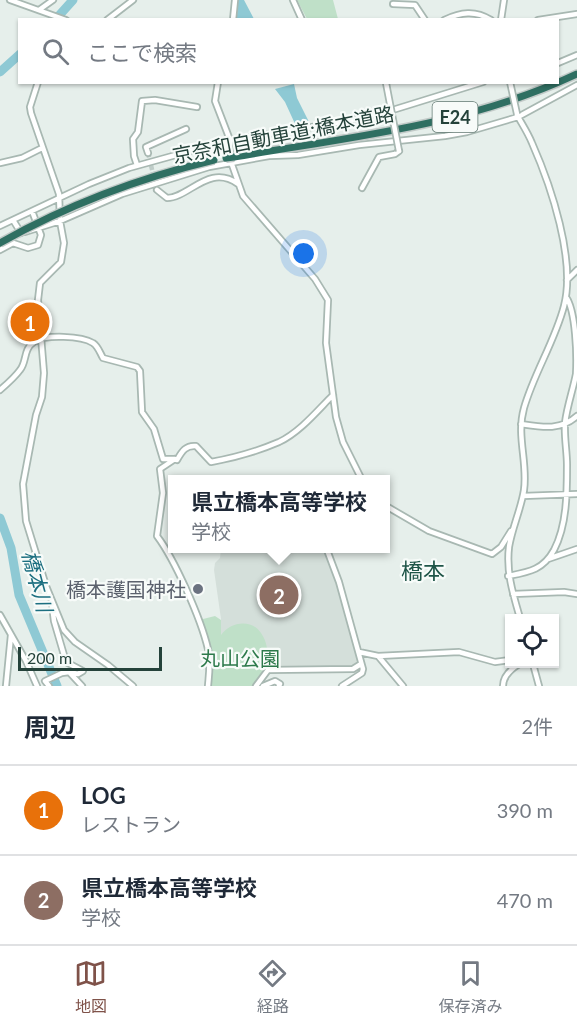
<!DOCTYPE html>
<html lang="ja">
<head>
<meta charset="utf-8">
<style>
  :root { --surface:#fff; --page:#f6f6f7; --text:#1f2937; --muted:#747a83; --line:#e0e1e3; --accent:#7f5249 }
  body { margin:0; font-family:Lato,"Noto Sans JP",sans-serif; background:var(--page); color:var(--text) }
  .controls { position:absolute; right:18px; bottom:18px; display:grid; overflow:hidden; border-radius:0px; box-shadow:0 2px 4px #0004 }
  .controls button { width:54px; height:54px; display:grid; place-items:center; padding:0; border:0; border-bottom:2px solid var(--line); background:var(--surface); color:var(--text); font:30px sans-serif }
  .scale { position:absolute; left:18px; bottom:15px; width:144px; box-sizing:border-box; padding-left:6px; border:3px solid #24423a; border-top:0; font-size:16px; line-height:21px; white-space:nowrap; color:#24423a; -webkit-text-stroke:4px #f7fbf9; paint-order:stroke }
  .you { position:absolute; left:304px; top:254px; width:21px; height:21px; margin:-15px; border:4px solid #fff; border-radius:50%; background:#1a73e8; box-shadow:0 0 0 9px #1a73e833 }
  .badge { display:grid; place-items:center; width:39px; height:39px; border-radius:50%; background:var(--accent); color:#fff; font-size:20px; font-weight:700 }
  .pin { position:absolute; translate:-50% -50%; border:3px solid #fff; box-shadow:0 2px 6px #0006 }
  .popup { position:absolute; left:168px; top:475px; width:222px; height:78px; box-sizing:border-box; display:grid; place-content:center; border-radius:0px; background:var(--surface); filter:drop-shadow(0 2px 4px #0005); font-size:20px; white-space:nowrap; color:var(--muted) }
  .popup b { font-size:22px; color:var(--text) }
  .popup::after { content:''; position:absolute; left:50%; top:100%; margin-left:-12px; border:12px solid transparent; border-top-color:var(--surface) }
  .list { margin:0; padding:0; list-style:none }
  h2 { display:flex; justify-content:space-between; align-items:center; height:78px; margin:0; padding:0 24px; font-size:26px }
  h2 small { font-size:20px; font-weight:400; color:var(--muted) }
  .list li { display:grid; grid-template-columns:39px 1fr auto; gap:18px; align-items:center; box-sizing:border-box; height:90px; padding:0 24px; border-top:2px solid var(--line) }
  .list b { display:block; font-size:22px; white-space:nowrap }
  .list p { margin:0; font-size:20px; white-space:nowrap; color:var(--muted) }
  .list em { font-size:20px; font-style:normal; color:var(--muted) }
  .icon { flex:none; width:33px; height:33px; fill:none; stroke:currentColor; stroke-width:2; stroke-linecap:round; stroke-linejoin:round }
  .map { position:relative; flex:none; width:577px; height:686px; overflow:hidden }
  .search { position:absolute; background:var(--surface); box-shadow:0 2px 4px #0004; left:18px; right:18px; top:18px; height:66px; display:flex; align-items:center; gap:15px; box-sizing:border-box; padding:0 21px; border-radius:0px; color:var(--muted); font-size:22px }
  .sheet { height:258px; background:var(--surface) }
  nav { display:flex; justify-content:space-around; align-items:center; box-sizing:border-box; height:84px; border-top:2px solid var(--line); background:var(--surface); font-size:16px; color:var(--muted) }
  nav a { display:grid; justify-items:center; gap:3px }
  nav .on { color:var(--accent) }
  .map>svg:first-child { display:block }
  .built { fill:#d4dfda }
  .green { fill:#bfe0c8 }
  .water { fill:#8ec9d4 }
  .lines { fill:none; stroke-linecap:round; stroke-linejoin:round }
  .river { stroke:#8ec9d4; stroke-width:9 }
  .minor-tunnel { stroke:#bfccc8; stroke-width:4.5; stroke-dasharray:4.5 2; stroke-linecap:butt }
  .minor-casing { stroke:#a8b8b2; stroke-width:8 }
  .highway-casing { stroke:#c2cac8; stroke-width:10 }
  .minor { stroke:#fff; stroke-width:4.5 }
  .highway { stroke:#2f6f62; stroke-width:7 }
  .minor-bridge-casing { stroke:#a8b8b2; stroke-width:8; stroke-linecap:butt }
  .highway-bridge-casing { stroke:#c2cac8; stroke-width:10; stroke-linecap:butt }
  .minor-bridge { stroke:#fff; stroke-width:4.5 }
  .highway-bridge { stroke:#2f6f62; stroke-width:7 }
  .worship-dot { fill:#6b7280; stroke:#f7fbf9; stroke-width:2 }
  .labels { text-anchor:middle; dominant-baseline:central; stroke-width:4.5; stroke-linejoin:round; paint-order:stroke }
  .shield { fill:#f7fbf9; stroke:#637a73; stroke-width:1.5 }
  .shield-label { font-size:18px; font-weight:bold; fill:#24423a }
  .street-label { font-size:20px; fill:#24423a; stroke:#f7fbf9 }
  .worship-label { font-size:20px; fill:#5b616d; stroke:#f7fbf9; text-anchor:end }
  .park-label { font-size:20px; fill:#2d7a4b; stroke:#f7fbf9 }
  .water-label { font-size:21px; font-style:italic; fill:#1c6f80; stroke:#f7fbf9 }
  .quarter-label { font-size:22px; fill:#1f5548; stroke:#f7fbf9 }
</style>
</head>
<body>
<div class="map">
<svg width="577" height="686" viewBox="0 0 577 686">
  <rect width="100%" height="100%" fill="#e6efeb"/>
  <path class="built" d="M221,549h105l-2,3 9,20 27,91 -4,4h-88l-1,-19 -46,-11v-18l-7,-49 1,-7 5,-5z"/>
  <path class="green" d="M297,0h36l5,19h-31z
    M215,616l6,4v15c9,-13 30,-17 40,-2 6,8 7,19 7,28 0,2 0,7 -1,9 -2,6 -8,11 -11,16h-48l2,-19 -11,-47z"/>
  <path class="water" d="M237,0h7l10,19 -19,1z
    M294,84l3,14 13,26 -14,2 -11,-24 -10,-13z"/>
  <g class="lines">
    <path class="river" d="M55,20l18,-20
      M0,72l20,-18
      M0,518l11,30 8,47 38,91"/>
    <path class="minor-tunnel" d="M148,153l9,37"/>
    <g class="minor-casing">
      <path id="minor" d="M10,0l56,20
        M293,0l9,20
        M393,4l22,1 10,15
        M39,10l14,-10
        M107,20l26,-20
        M233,20l2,-20
        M444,20c17,-8 31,-10 47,0
        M501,20l3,-20
        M538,20l39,-6
        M558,63l19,-8
        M38,82l-8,25 1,6 28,81 1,27 4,22 -3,19 -21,21 -2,17 6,73 -2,24 -6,18 -13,69 3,37 20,65 18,44 11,12 33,23 25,21
        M218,82l-3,19 15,39v19l13,37 72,83 13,21 -2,43 10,74 7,25 19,38
        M517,115c5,9 11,18 15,28 19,43 44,117 32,163 -9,35 -30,67 -40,102 -8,28 4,54 0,82 -3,19 -12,38 -15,57 -3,25 4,47 11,71
        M148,153l-2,-6 40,-18
        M0,163l22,-5 20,-10
        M137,165l-3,-9 -1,-17 5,-7 4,-31 13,-1 42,7
        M362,188l17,-31 16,-3 4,-3
        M157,190l10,8c22,0 42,-35 71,-14
        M13,220l8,13
        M0,226l89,-42 40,-16 101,-28 113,-18 40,-9 100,-31
        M25,232l35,-11 62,-27 87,-27 60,-11 29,-1 61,-10 86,-9 22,-4 51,-15 59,-32
        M0,250l13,-7 15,5 10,-3 3,-10 -9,-24
        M567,280l10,-10
        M0,390c7,-6 15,-13 20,-20 7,-8 3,-21 14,-28 11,-8 48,-6 59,1 5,3 7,10 10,15l34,9 3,4 2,41 12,17 9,30h12l-15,10 3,24 -6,43c18,24 44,83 51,113 3,12 1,25 0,37
        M521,424c20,3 40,7 56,-8
        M175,459l2,1c5,-9 9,-15 19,-14l15,16c22,-4 47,-11 68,-20 21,-10 38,-31 54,-47
        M523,496l54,-2
        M386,506l43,25 63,23 9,-7 10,-16
        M329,548l-2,2 12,32 24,87 -1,4 -20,13
        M548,559l29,-10
        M508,576c21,-4 35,-6 46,-26 13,-25 13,-57 13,-85 0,-14 -3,-28 -2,-42 2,-17 8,-33 11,-49 1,-18 0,-63 -10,-77
        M513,594l51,-2 13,2
        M52,605l2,16 12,41 17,9 -5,3 -9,-2
        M0,615l26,46 11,25
        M359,652l19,4 25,30
        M378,656l81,-4 36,10 15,-2
        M533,664l6,22
        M6,686l5,-51
        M49,686l-4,-5 17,-8 7,-1 13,14
        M256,686l12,-16 85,-1 8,-5
        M263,686l12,-5 5,3 -1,2
        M503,686c0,-10 8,-17 16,-22"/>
    </g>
    <g class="highway-casing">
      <path id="highway" d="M234,157c117,-20 235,-32 343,-83"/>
    </g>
    <use href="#minor" class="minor"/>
    <use href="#highway" class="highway"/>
    <g class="minor-bridge-casing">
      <path id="minor-bridge" d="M510,82l7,32
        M386,83l13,68"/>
    </g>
    <g class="highway-bridge-casing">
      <path id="highway-bridge" d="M226,158l8,-1
        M0,243c67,-38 139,-65 214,-83"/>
    </g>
    <use href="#minor-bridge" class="minor-bridge"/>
    <use href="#highway-bridge" class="highway-bridge"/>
  </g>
  <circle class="worship-dot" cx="198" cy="589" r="6"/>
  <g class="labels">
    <rect class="shield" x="432.5" y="102" width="45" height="30" rx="4.5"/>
    <g class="shield-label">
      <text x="455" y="117">E24</text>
    </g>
    <g class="street-label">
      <text transform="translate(283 134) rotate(-11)">京奈和自動車道;橋本道路</text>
    </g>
    <g class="worship-label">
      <text x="186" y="589">橋本護国神社</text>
    </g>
    <g class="park-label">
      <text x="240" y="658">丸山公園</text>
    </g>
    <g class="water-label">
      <text transform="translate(38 581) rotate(75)">橋本川</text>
    </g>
    <g class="quarter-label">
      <text x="423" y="570">橋本</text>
    </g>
  </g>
</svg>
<div class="controls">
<button><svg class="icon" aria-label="locate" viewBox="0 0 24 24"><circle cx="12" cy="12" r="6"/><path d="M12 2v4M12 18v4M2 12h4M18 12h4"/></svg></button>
</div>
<div class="scale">200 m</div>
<div class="you"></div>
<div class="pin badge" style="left:30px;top:322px;background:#e8710a">1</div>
<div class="pin badge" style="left:279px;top:595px;background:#8d6e63">2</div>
<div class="popup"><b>県立橋本高等学校</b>学校</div>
<div class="search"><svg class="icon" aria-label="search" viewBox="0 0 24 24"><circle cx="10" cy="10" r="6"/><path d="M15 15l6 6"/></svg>ここで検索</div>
</div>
<section class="sheet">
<h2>周辺<small>2件</small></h2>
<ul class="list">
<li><span class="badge" style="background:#e8710a">1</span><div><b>LOG</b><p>レストラン</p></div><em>390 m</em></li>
<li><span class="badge" style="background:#8d6e63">2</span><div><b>県立橋本高等学校</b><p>学校</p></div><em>470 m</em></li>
</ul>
</section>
<nav>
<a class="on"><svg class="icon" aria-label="map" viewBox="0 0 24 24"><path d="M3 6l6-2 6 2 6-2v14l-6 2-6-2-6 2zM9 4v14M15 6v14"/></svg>地図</a>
<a><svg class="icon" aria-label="directions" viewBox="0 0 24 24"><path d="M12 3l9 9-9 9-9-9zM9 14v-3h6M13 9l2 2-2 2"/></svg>経路</a>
<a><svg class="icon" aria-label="saved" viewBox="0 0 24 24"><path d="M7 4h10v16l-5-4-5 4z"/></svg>保存済み</a>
</nav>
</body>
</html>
